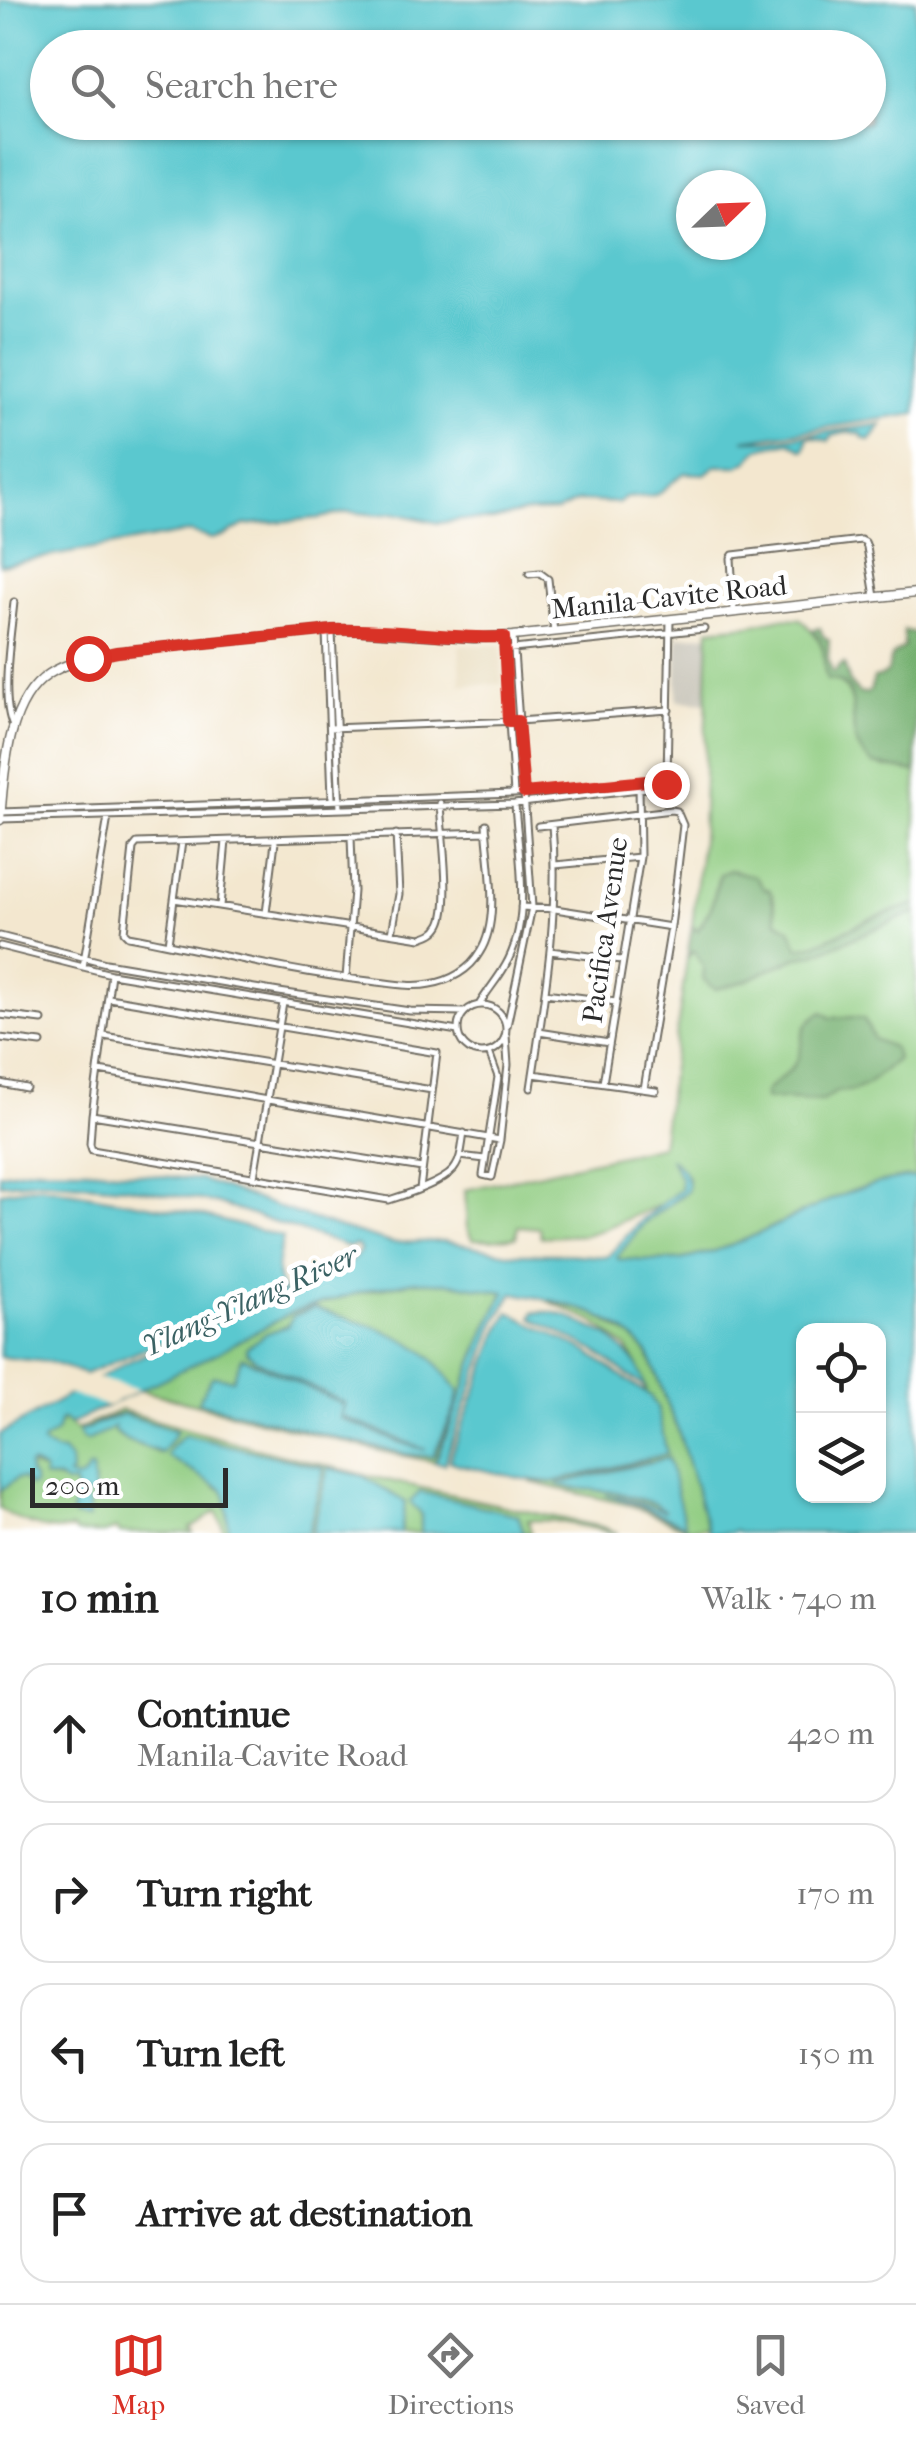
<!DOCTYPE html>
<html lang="en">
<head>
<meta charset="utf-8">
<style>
  :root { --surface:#fff; --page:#f2f2f2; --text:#222; --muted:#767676; --line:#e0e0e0; --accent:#d93025 }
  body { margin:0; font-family:"IM FELL French Canon",serif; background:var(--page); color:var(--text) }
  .controls { position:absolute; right:30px; bottom:30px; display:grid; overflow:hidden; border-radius:20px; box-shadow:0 2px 8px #0004 }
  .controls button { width:90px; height:90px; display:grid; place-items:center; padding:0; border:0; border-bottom:2px solid var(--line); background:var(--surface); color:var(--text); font:50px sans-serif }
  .compass { position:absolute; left:676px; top:170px; width:90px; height:90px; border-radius:50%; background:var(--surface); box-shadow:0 2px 8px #0004; rotate:67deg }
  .scale { position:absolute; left:30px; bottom:25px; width:198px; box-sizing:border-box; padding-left:10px; border:5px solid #2b2b2b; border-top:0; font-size:28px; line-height:35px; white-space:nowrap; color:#2b2b2b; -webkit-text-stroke:8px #fff; paint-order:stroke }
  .stop { position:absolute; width:30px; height:30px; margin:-22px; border:8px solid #d93025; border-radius:50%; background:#fff }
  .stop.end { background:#d93025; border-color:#fff; box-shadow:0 2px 10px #0008 }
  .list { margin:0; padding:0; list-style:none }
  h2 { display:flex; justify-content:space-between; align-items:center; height:130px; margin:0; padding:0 40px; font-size:42px }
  h2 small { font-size:32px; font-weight:400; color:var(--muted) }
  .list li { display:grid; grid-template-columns:65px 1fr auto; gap:30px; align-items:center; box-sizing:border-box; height:140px; margin:0 20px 20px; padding:0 20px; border:2px solid var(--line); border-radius:30px }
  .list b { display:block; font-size:38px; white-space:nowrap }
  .list p { margin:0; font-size:32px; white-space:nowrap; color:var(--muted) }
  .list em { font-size:32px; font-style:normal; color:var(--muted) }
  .icon { flex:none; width:55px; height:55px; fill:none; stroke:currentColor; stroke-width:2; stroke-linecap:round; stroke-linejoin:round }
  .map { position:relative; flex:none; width:916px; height:1533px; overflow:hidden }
  .search { position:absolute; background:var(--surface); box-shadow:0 2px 8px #0004; left:30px; right:30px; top:30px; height:110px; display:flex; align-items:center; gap:25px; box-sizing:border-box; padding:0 35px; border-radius:55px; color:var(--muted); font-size:38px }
  .sheet { height:770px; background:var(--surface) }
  nav { display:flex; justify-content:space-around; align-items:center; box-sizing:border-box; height:140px; border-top:2px solid var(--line); background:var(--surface); font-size:28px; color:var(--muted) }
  nav a { display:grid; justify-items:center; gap:5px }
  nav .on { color:var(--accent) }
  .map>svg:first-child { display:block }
  .built { fill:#e7daba }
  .industrial { fill:#c8c4b8 }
  .green { fill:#90cc81; stroke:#5e7c56; stroke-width:2.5; fill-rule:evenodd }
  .forest { fill:#74b06f; stroke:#506e4d; stroke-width:2.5 }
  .water { fill:#5ac8cf; stroke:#427a7d; stroke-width:2.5; fill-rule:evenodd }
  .pier { fill:#f3e7cf }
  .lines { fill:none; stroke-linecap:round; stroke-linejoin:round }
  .street-casing { stroke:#716d64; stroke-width:9 }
  .secondary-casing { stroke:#716d64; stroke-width:11 }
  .street { stroke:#fff; stroke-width:5 }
  .secondary { stroke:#fff; stroke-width:8 }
  .route { stroke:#d93025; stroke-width:12 }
  .labels { text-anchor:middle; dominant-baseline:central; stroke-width:10; stroke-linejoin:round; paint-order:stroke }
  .street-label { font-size:28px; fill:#2b2b2b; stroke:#fff }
  .water-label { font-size:30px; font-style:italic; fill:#3b6264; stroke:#fff }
</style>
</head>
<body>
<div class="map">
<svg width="916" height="1533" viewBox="0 0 916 1533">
  <rect width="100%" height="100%" fill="#fff"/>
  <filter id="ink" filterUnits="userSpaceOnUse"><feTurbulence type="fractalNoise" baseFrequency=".01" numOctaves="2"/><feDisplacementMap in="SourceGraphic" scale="20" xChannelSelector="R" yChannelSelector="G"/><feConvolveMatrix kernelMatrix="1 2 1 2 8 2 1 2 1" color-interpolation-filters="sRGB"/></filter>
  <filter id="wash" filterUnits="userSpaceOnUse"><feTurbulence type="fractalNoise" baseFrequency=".0048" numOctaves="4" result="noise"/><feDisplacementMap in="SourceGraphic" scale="40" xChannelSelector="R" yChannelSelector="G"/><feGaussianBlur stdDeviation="2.25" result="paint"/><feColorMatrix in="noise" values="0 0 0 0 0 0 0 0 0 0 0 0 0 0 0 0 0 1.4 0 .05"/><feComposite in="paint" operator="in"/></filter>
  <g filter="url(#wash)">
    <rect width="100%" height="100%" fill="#f3e7cf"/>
    <path class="built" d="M459,645h42l1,39 -41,1z"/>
    <path class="industrial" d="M709,634l-1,69 -31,-2v-64z"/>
    <path class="green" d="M781,618l20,1c18,19 25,25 24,54 6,6 14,7 19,13 8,9 9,18 10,30 5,52 16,48 62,56v132l-46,15 -53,25 -19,4 -8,-19 -13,-8 -4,-26 -26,-19 -17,-6 -12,9 -7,29 -14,23 -5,-5 10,-87 7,-210 40,-4z
      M916,912v265c-83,5 -148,65 -228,81 -23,5 -47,2 -70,1l-1,-3 28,-34 42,-31 1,-14 -17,-16 9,16 1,12 -19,15 -61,26 -16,5 -44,2 -2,-9 -21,-2 -2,11 -25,3 -19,-1 -5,-11 -2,-38 196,-44 26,-188 8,-8 21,39 29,-8 52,-24 15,-2z
      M414,1281l37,2 54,9c-31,52 -44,115 -70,170l-50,-10 -246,-62 152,-77 59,-18zM314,1308c48,15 140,36 139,98 0,16 -13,37 -20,51l-27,-3 -56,-13 -151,-40 16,-25 18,3 10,-22 100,47 -3,14 58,24 28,8 -84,-34 3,-13 -88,-43 -10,-8z
      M544,1299l49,14 39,24 16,17 31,79 30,95h-24l-52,-22 -103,-24h22l114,-28 -9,-47 -11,-14 -9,-29 -11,-17 -32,-25zM668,1458l16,66 -69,-27 50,14 -9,-7 -39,-12 -44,-4 -13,-4 53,-15z
      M121,1410c158,48 320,83 481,117l16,6 -62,-12 -28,-1 3,13h-7l-6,-18 -98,-23c-1,15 2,27 1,41h-20v-15l-73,-49 -16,64h-4l16,-65 -140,-33 -13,12 45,40 7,3 3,6 3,37h-5l-2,-9 -6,-13 -19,14 -7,3 3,5h-74l-2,-4 -14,4h-26l-4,-4c-27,4 -51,-6 -73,-20v-18l17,-13 7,1 5,-6v-8l16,6 -1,6 29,6 9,15 1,-5 12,5 -3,-9 2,-8 -9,-5 -9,5 -8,-5 -13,-25 -12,-7 1,-4 19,-21 13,11zM123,1414l53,17 -17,22 -33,-13 -12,-8v-6l-36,7 30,-15z"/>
    <path class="forest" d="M820,628l3,8 6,4 -1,18 4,14h3l4,-6 5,-2 6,19 9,10 6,1 5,-3 4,-13c22,-5 10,-11 19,-23 3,-3 7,-5 11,-8v-17l12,3v139l-43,-8c-8,-6 -15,-15 -18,-26 -6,-20 8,-59 -28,-58 -7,-19 3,-31 -15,-50z
      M730,870l25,6 9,12 6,2 7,31 13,8 9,19 18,-4 53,-25 46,-15v8l-104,43 -15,2 -52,24 -29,8 -7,-4 -6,-7 1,-9 -9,-18 -4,1 -4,6 5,-32 5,5 14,-23 9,-34z
      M823,1012l8,6 24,-1 9,2 10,20 20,9 3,11 -29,25 -16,7h-14l-16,10 -57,-2v-7c9,-10 24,-18 31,-30 11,-21 -1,-37 27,-50z"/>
    <path class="water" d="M0,0h916v414l-173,26h26l114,-16c-7,5 -7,11 -13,16l-7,-2 -2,-4 -13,-2 -16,4 -3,5 -18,-5 -4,2 -2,11 -2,1 -13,-8c-21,5 -28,0 -41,18l-11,6h-23l-10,8 -21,-1 -26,21 -8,2 -25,2 -6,5 -40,-2 -22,10 -32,1 -32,8h-34l-21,3 -44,-10 -16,2 -28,-3 -31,6 -75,7 -18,10 -14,4 -23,-7 -189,33zM48,48h820v74h-820zM691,185h60v60h-60z
      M670,1158c12,10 20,17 17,33l-42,31 -28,35 1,2c24,1 47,4 71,-1 79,-16 144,-76 227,-81v356h-177l-5,-2 -2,2h-23l-30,-100 -31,-80 -16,-16 -14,-11 -25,-13 -38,-12 -42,-8 -16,26 -53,145 -9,-2c26,-55 39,-117 70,-170l-54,-9 -37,-2 -42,8 -61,17 -20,7 -76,41 -145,70 -6,-5 -4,1 -4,12 -12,8 -1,4 12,7 8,1 7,8 1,13 -3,3 9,4 8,-4 3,-7h4c2,11 0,20 4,30l-12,-5 -2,3 7,8 -1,14 -13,-2 -3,-4 4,-23 -3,-7 -7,1 -7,-5 -16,-2 2,-6 -13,-7 -3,1v8l5,6v6l-5,1 -5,-7 -7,-1 -17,13v-57l129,-73 218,-95 14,-16 -4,-5 -8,2 -137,-45 -86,-15 -86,-6 -40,3v-10l35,-6 54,1 113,11 121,43 69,20 52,-2 70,13h51l42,3 35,-38 39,-30 -1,-12zM804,1330h74v166h-74z
      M40,1186l153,27 90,24c-4,19 -11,38 1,54l-199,83 -36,-12 -49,-5v-165z
      M314,1308c37,12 82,22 113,46 12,10 22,25 32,37l-5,19 -21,47 -27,-3 -56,-13 -152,-39 13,-24 4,-2 18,3 9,-22 101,47 -3,14 58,24 28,8 -85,-34 4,-13 -89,-43 -9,-8 -1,-4 21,-15 21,-7 5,-10z
      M509,1312l77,39 64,45 7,11 10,47 -115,28 -28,-3 -63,-14 -12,-4 48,-126z
      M534,1312h18l15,4 42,20 28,28 9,24 -51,-37 -61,-32 -2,-2z
      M123,1414l54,17 -15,22 -36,-13 -12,-9v-5l-8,6 -20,9 -6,-4 -2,-5z
      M184,1435l140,33 -16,65h-79l-3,-36 -3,-7 -56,-34 4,-9z
      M668,1458l17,67 -52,-22 -28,-8 14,1 46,15 -9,-7 -39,-12 -45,-4 -15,-4z
      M328,1468l35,8 42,26 -4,31h-89z
      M420,1492l98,23 6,18h-103v-19l-11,-12z"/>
    <path class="pier" d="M93,1377l46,13 -31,16 -44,-13z"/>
  </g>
  <g filter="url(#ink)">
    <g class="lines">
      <g class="street-casing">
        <path id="street" d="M529,574l11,-1 8,6 6,53
          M734,611l-3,-53 2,-3 128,-15 4,2 2,5 8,50
          M326,631l6,167
          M332,632l8,176
          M503,637l11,156
          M504,650l200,-21
          M13,726c-13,-26 -2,-92 1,-124
          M330,728l188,-7 151,-11
          M1,812l513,-18 153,-15
          M1,819l513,-15 150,-18 3,-7 3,-159
          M486,824c2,38 15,95 -6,128 -10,18 -30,29 -50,32 -19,4 -41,-1 -61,-3 -81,-9 -161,-30 -241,-45l-4,-4 9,-84 4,-5 350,-11
          M538,826l133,-16 6,1 6,14 -12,102 -27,162
          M555,865l85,-8
          M174,899l247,39c9,-3 15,-5 20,-14 11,-21 0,-95 -1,-121
          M220,906l6,-65
          M521,907l34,2 116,18
          M266,913l9,-71
          M392,933l7,-39 -3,-60
          M0,936l106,27 173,29 131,19 54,1
          M168,943l14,-101
          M0,946l111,28 347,57
          M550,951l71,9
          M83,967l25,-150
          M111,974l-19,141 -2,29 2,6 297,50c16,-5 60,-19 67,-34 6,-9 6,-22 8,-33
          M346,978l7,-87 -2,-54
          M545,993l71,9
          M109,998l328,55 -17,136
          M458 1029a24 24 0 1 1 48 0a24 24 0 1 1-48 0Z
          M479,1005c8,-14 19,-26 26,-39 28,-47 13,-111 10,-162
          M0,1015l42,5
          M507,1026l25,-119 -19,-270
          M539,1032l70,11
          M104,1036l328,54
          M0,1038l41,5
          M489,1052l9,25 -15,98 9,2 8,-37 8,-75 -2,-30
          M99,1071l401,69
          M533,1074l123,17
          M0,1083l26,5
          M603,1083l37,-226 -1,-74
          M531,1088c13,-88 29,-175 21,-263
          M92,1115l330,53
          M460,1156l25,3
          M254,1177l29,-174"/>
      </g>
      <g class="secondary-casing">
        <path id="secondary" d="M0,820c4,-46 6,-118 49,-146 20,-13 45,-17 68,-22l215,-22h20l122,8 39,-2 403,-43"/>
      </g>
      <use href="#street" class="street"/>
      <use href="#secondary" class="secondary"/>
    </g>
  </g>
  <g class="lines" filter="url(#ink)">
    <path class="route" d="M88,658l29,-6 215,-22c57,-2 114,9 172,7l4,84h10l6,72 143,-14 -1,5"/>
  </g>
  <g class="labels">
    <g class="street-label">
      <text transform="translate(669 597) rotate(-6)">Manila-Cavite Road</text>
      <text transform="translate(605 930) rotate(-82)">Pacifica Avenue</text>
    </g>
    <g class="water-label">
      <text transform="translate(250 1301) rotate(-24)">Ylang-Ylang River</text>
    </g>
  </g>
</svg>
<div class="controls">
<button><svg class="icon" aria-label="locate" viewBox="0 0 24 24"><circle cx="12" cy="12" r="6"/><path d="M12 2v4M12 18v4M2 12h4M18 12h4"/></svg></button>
<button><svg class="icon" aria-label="layers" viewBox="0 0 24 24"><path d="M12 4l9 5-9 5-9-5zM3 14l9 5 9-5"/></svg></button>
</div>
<svg class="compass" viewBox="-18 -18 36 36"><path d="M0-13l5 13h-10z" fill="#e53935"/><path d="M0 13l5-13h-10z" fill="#767676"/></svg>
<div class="scale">200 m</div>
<div class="stop" style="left:88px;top:658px"></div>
<div class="stop end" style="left:666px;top:784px"></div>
<div class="search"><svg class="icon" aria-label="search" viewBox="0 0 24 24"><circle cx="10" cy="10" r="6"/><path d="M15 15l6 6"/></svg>Search here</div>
</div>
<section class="sheet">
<h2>10 min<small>Walk · 740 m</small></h2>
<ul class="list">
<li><svg class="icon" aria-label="ahead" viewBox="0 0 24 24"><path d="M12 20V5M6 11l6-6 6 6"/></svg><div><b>Continue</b><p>Manila-Cavite Road</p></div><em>420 m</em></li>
<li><svg class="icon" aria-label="right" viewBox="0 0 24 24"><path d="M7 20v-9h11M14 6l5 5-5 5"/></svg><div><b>Turn right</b></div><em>170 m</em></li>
<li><svg class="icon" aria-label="left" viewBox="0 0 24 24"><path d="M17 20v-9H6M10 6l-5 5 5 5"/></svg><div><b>Turn left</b></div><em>150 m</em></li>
<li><svg class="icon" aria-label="arrive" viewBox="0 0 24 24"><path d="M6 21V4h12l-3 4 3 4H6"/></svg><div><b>Arrive at destination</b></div></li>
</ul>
</section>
<nav>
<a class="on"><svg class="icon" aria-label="map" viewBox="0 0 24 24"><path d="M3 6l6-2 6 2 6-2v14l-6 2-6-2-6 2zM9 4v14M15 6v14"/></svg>Map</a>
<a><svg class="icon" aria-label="directions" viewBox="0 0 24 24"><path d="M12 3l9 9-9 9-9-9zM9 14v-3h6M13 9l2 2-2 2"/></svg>Directions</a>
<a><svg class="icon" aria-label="saved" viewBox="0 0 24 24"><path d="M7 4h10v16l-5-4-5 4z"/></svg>Saved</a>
</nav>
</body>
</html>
